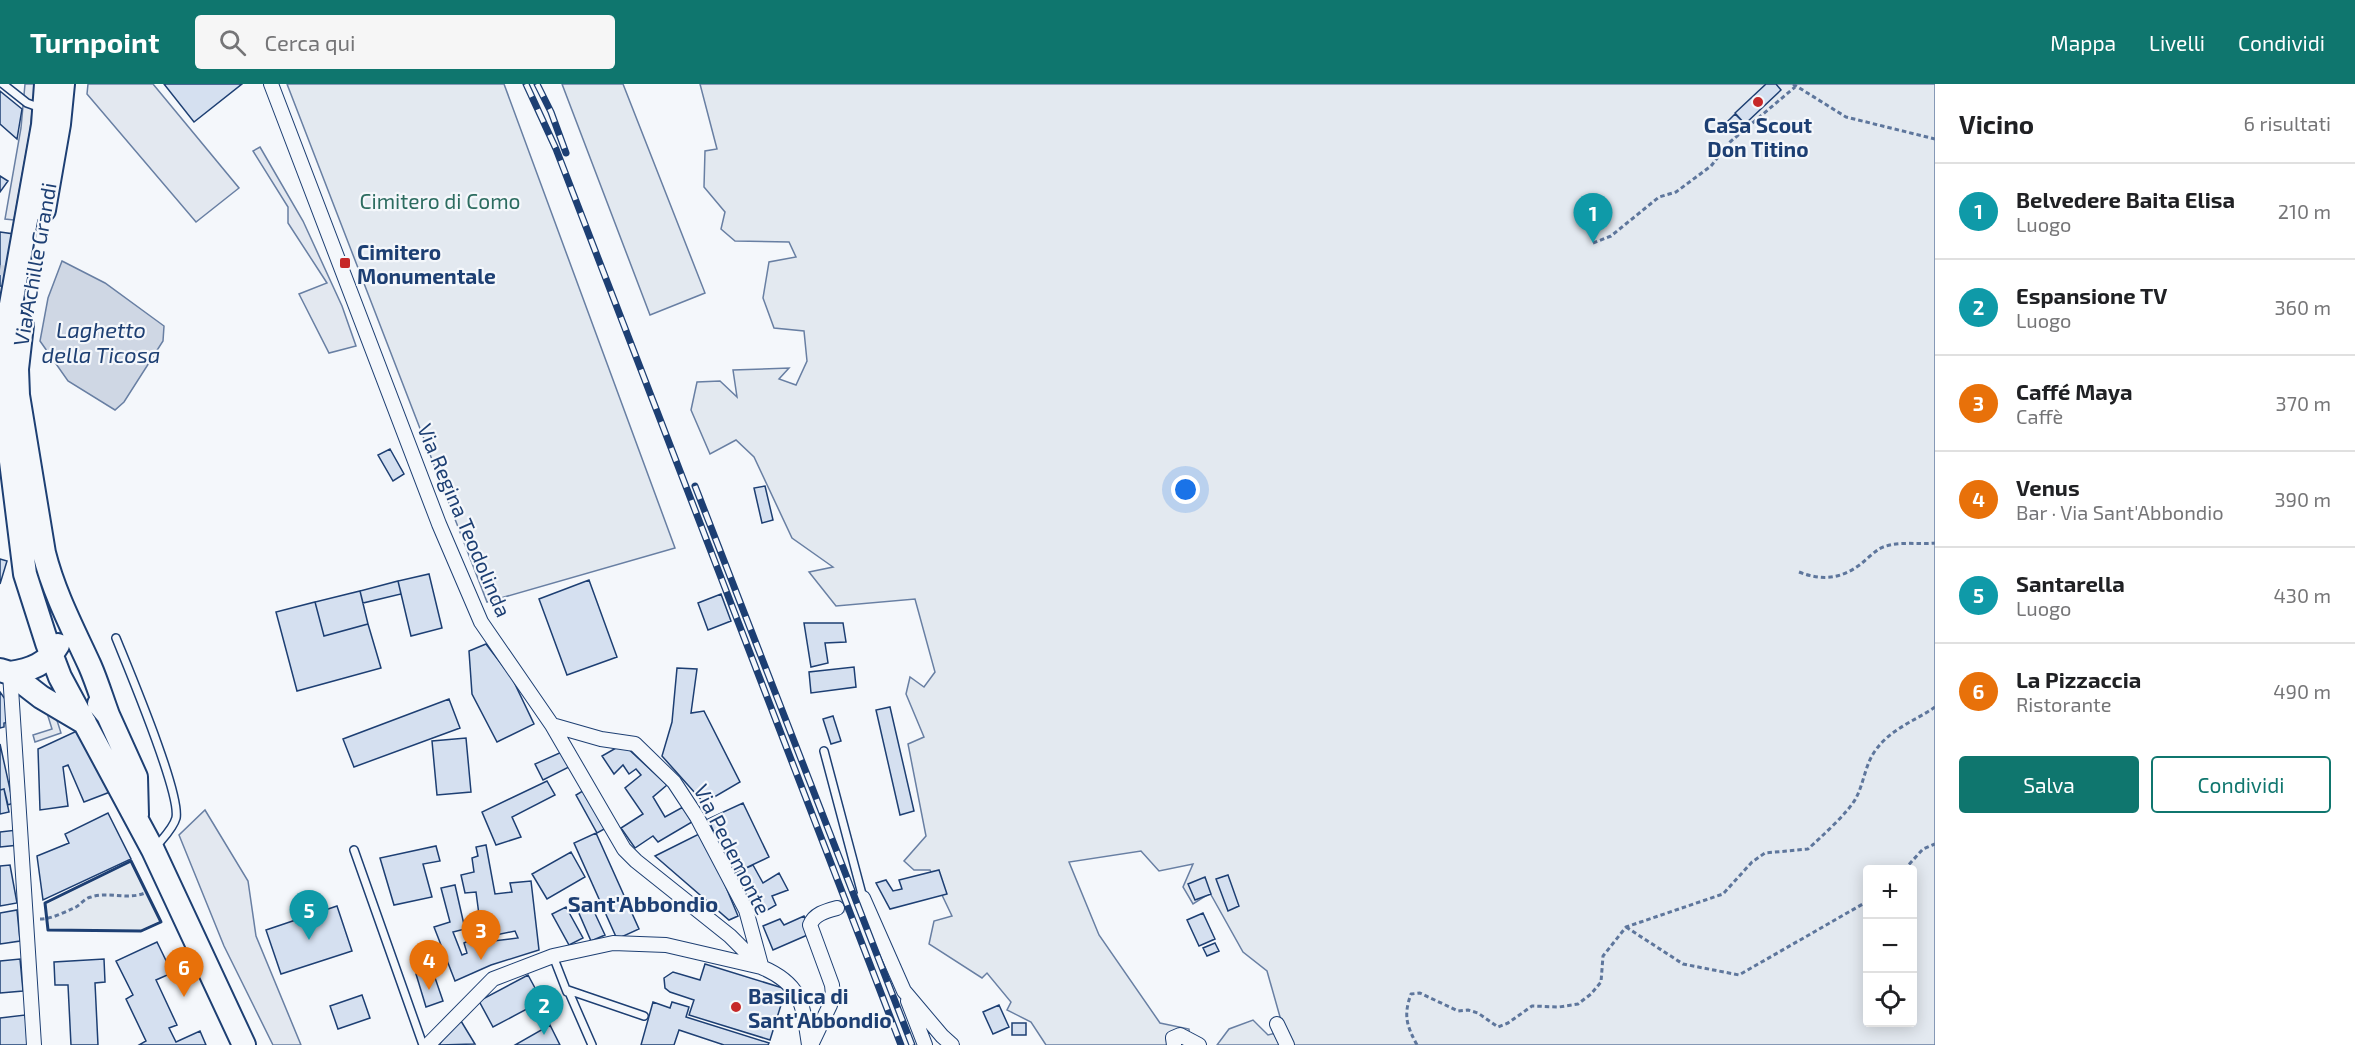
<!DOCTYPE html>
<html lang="it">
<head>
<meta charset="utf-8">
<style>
  :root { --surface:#fff; --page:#f6f6f6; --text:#202124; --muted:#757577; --line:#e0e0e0; --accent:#0f766e }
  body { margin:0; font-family:"Exo 2",sans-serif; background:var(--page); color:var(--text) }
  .controls { position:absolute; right:18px; bottom:18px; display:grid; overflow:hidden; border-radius:6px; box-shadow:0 3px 15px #0003 }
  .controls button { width:54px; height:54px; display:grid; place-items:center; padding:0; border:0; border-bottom:2px solid var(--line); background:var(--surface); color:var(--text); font:30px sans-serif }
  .you { position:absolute; left:1186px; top:406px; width:21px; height:21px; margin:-15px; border:4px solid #fff; border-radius:50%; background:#1a73e8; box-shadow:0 0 0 9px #1a73e833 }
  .badge { display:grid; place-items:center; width:39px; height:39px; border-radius:50%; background:var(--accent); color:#fff; font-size:20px; font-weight:700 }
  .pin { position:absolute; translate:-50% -50px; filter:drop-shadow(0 2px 3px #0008) }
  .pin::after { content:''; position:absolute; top:32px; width:21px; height:18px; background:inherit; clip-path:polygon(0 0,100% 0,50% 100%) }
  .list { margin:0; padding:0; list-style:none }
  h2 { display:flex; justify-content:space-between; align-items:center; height:78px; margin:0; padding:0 24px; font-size:26px }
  h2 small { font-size:20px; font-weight:400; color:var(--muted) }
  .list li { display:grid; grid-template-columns:39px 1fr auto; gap:18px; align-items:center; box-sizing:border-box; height:96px; padding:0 24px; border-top:2px solid var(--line) }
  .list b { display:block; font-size:22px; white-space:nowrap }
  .list p { margin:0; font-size:20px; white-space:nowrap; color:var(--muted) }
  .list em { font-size:20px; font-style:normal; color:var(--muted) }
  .actions { display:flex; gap:12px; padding:18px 24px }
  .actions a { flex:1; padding:14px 0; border:2px solid var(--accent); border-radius:6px; text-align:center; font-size:21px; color:var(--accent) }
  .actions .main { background:var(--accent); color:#fff }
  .icon { flex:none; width:33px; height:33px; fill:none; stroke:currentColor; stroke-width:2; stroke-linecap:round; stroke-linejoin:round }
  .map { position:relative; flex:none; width:1935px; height:961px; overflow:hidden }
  header { display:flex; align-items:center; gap:36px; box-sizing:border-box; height:84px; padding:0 30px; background:var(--accent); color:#fff }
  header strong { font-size:28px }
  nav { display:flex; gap:33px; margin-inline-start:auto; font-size:21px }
  .search { width:420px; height:54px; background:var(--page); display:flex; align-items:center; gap:15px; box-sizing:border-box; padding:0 21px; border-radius:6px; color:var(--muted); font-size:22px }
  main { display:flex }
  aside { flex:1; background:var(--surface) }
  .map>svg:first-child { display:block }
  .green { fill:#e3e9f0; stroke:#687fa3; stroke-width:1.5; fill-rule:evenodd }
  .parking { fill:#e3e8f0; stroke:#687fa3; stroke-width:1.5 }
  .water { fill:#cfd7e4; stroke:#687fa3; stroke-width:1.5 }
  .building { fill:#d5e0f0; stroke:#1d3f73; stroke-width:1.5 }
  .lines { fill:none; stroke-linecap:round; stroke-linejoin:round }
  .pedestrian-tunnel { stroke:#c9d2e0; stroke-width:10; stroke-dasharray:10 5; stroke-linecap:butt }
  .minor-tunnel { stroke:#c9d2e0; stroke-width:14; stroke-dasharray:14 7; stroke-linecap:butt }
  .service-casing { stroke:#1d3f73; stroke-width:10 }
  .minor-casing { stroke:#1d3f73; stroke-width:16 }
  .primary-casing { stroke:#1d3f73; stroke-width:26 }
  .path { stroke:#5e769c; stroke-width:3; stroke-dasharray:4.5 3; stroke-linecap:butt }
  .service { stroke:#f4f7fb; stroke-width:7 }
  .minor { stroke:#f4f7fb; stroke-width:14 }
  .primary { stroke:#f4f7fb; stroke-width:22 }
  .rail-casing { stroke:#1d3f73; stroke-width:7 }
  .rail { stroke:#f4f7fb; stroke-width:4.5; stroke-dasharray:14; stroke-linecap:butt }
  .wall { stroke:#1d3f73; stroke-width:3 }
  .poi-dot { fill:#c62828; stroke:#f4f7fb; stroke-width:2 }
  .labels { text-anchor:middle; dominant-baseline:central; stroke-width:4.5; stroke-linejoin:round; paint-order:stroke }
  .poi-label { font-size:21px; font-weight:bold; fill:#1d3f73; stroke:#f4f7fb; text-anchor:start }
  .park-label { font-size:21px; fill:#2c6c60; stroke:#f4f7fb }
  .street-label { font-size:21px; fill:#1d3f73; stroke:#f4f7fb }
  .water-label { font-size:22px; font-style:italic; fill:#1d3f73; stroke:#f4f7fb }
  .neighbourhood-label { font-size:22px; font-weight:bold; fill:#1d3f73; stroke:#f4f7fb }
</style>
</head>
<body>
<header>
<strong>Turnpoint</strong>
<div class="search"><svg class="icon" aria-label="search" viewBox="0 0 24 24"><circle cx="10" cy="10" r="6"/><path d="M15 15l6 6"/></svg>Cerca qui</div>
<nav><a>Mappa</a><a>Livelli</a><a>Condividi</a></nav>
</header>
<main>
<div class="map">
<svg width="1935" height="961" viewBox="0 0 1935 961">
  <rect width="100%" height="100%" fill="#f4f7fb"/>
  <path class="green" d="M287,0h217l171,464 -188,54z
    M562,0h61l82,209 -55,22z
    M700,0h1235v961h-718l12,-16 24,-9 15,15 16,-4 -17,-60 -24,-19 -33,-59 -17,11 -10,-17 10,-23 -34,7 -18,-20 -72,11 30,73 61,88 29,6 1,16h-144l-15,-23 -24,-12 4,-8 -24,-29 -5,5 -53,-34 5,-23 18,-5 -22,-46h-16l-10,-9 22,-25 -18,-92 16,-7 -18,-43 4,-17 14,10 11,-15 -20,-73 -79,7 -27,-34 24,-5 -41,-29 -38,-81 -18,-17 -26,14 -19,-44 6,-28 23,-1 17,16 -4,-27 56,-2 -10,11 17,6 11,-24 -3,-30 -30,-3 -11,-30 6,-36 27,-5 -7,-15 -54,-1 -14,-12 4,-17 -21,-25 1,-36 12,-2zM1868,786h44v152h-44z
    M131,777l30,61 -20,9 -93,-1 -3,-27z"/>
  <path class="parking" d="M25,0h10l-5,47 -16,89 -9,-1 16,-91z
    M88,0h65l86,104 -43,34 -109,-128z
    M260,63l43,74 39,85 14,40 -27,7 -30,-59 28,-11 -39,-60v-16l-35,-56z
    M54,627l7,22 -26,9 -2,-7 19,-6 -5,-16z
    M205,726l43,71 8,55 45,109h-28l-49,-99 -45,-111z"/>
  <path class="water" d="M62,177l43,22 59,43 -1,15 -39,61 -9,8 -47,-29 -28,-40 8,-43z"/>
  <path class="building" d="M164,0h78l-48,38z
    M1766,0h10l5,6 -36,34 -10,-11z
    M0,7l22,18 -5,30 -17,-15z
    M1735,30l8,8 -10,10 -8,-8z
    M0,92l8,5 -8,11z
    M0,148l14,2 -8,53 -6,-1z
    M390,365l14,25 -11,7 -15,-26z
    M765,402l8,34 -11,3 -8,-35z
    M0,475l7,2 -7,23z
    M429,490l13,54 -31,8 -13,-55z
    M589,496l28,77 -50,18 -28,-76z
    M398,497l3,13 -38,9 -3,-12z
    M360,507l8,33 -44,12 -9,-34z
    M721,510l10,27 -23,9 -10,-27z
    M315,518l9,34 44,-12 13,44 -84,23 -21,-79z
    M804,539h39l3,19 -21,1 3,20 -17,4z
    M486,560l26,34 22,46 -37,18 -25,-48 -3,-43z
    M854,583l2,20 -45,6 -2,-21z
    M677,584l20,1 -6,44 13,-2 36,71 -36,21 -42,-47 10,-34z
    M0,608l5,7 4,23 -5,1v4l-4,1z
    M449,615l11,29 -106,39 -11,-28z
    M890,623l24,104 -14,4 -24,-105z
    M833,632l8,25 -10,3 -8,-25z
    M79,646l31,62 -26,10 -16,-37 -5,2 5,39 -28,4 -2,-61z
    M466,654l5,54 -34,3 -5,-54z
    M0,660l13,59 -5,2 -4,-16 -4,1z
    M623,660l44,41 -14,12 12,20 18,-10 9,15 -34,20 -5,-6 -18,12 -14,-20 22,-14 -18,-26 16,-13 -5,-6 -7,5 -6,-9 -9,9 -12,-18z
    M564,667l7,15 -28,14 -8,-16z
    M547,697l8,14 -43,22 9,20 -25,8 -14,-33z
    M4,705l5,23 -9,2v-24z
    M586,705l22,38 -11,6 -21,-38z
    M743,719l26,54 -36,17 -25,-55z
    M108,729l23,46 -88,41 -6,-44 32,-13 -4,-9z
    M17,746l2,15 -19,2v-15z
    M703,748l35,84 -9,4 -74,-64z
    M596,749l43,96 -22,10 -43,-96z
    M486,761l9,49 17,-2 -2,-9 21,-2 8,69 -48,15 -36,16 -21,-54 16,-5 -9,-34 14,-3 10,44 -12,3 9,23 5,-2 -3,-10 19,-9 2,8 33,-4 -3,-7 -19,4 -3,-6 -12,1 -5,-38 -11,1 -4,-18 13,-3 -2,-14 6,-2 -2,-9z
    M436,762l4,15 -17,3 9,33 -38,8 -14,-47z
    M571,768l14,25 -38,22 -15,-25z
    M10,781l7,38 -17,3v-40z
    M753,781l10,18 16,-10 9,17 -16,6 4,9 -17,10 -26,-41z
    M939,786l8,24 -57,15 -14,-26 10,-3 7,11 9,-2 -3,-9z
    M1228,791l11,31 -11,5 -12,-32z
    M1205,793l6,17 -16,6 -7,-16z
    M591,821l14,30 -14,6 -13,-30z
    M337,822l15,45 -71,23 -15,-44z
    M566,823l17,31 -14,7 -17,-31z
    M17,826l3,31 -20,3v-31z
    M1203,829l12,26 -16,7 -12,-26z
    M804,832l8,17 -39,17 -10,-24 17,-7 4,6z
    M157,858l15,31 -16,7 21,45 -8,3 7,14 24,-11 6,14h-67l7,-4 -20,-42 7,-4 -17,-34z
    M1215,859l4,8 -12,5 -4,-8z
    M20,875l3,32 -23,2v-32z
    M104,875l1,23 -10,1 3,62h-27l-3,-60h-13l-1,-23z
    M705,880l81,25 -16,51 -81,-25 5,-15 -24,-8 -5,-4 -1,-10 9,-6 27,8z
    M432,885l11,32 -17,6 -10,-33z
    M528,891l14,26 -49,26 -14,-26z
    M362,911l8,23 -32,11 -8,-23z
    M653,918l17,6 2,-6 17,5 -3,10 83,26 -1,2h-44l-45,-15 -5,15h-33z
    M999,921l10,22 -16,7 -10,-22z
    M25,931l5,30h-30v-27z
    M461,937l14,23 -36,1 13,-19z
    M1012,939h14v12h-14z
    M550,941l10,20h-45z"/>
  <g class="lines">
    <path class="pedestrian-tunnel" d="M0,186l8,1"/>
    <path class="minor-tunnel" d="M837,824l26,-10"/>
    <g class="service-casing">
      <path id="service" d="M3,0l24,19 11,4
        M116,554c12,30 65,155 60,180 -3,11 -14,21 -21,30
        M824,667l39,147
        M354,766l69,195
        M553,872l14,36 1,-2 24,55
        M568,906l76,26"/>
    </g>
    <g class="minor-casing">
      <path id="minor" d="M271,0l168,440 42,98 71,103 72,124 12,12 94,75 31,31
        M10,589l24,372
        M552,641l49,14 34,5 39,38 23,35 49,93 15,55
        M863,814l41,93 38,45 10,9
        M908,917l17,44
        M1277,940l10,21
        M428,961l65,-66 60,-23 60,-13 53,2 95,22c41,17 42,38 48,78
        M811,961l19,-40 3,-10 -1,-10 -22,-60c4,-11 16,-14 27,-17
        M1174,961l-1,-7 7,-3 19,10"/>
    </g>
    <g class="primary-casing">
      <path id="primary" d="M46,0l-3,41 -41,230 1,42 22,177 22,69 13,34 93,173 91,195
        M44,126l15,-86 4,-40
        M22,241l-5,44 1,26 26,158c10,40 29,76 46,113 7,16 12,33 18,49
        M0,586l10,3 31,24 44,26
        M10,589c21,-3 37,-9 48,-28
        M99,620l9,11 28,62 1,38"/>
    </g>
    <path class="path" d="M1793,0l53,33 89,22
      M1593,159l18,-7 48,-39 17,-5 35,-26 19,-24 65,-55
      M1799,488c23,9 42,7 62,-8 6,-5 12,-11 18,-15 16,-9 39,-4 56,-6
      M1904,786l19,-21 12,-5
      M40,835c12,0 25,-7 36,-12 5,-3 9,-9 15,-10 19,-6 38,4 56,-5
      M1626,843l57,37 56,11 129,-74
      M1417,961c-10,-19 -14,-29 -6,-51l9,-1 38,18 10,-1 10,3 20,14 10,-4 24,-17 27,1 19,-3 13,-10 10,-12 2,-26 23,-29 97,-33 29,-32 13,-9 43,-4c13,-12 40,-36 48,-51 8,-15 9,-33 19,-47 15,-22 40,-30 60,-44"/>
    <use href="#service" class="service"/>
    <use href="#minor" class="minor"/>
    <use href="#primary" class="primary"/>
    <g class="rail-casing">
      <path id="rail" d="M526,0l30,65 345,896
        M537,0l14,28 15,41
        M695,402l217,559"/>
    </g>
    <use href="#rail" class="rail"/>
    <path class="wall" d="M131,777l30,61 -20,9 -93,-1 -3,-27z"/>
  </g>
  <g class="poi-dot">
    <circle cx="1758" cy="18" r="6"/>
    <rect x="339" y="173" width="12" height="12" rx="3"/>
    <circle cx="736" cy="923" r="6"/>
  </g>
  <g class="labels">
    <g class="poi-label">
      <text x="1758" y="40" text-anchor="middle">Casa Scout<tspan x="1758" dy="24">Don Titino</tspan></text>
      <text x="357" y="167">Cimitero<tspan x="357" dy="24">Monumentale</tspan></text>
      <text x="748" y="911">Basilica di<tspan x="748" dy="24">Sant'Abbondio</tspan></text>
    </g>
    <g class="park-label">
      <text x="440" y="116">Cimitero di Como</text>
    </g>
    <g class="street-label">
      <text transform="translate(34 180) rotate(-80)">Via Achille Grandi</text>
      <text transform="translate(465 436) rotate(67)">Via Regina Teodolinda</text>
      <text transform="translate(733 765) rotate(63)">Via Pedemonte</text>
    </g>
    <g class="water-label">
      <text x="101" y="245">Laghetto<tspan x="101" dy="25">della Ticosa</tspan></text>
    </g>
    <g class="neighbourhood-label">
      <text x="643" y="819">Sant'Abbondio</text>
    </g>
  </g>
</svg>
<div class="controls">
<button>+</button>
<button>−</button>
<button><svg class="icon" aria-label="locate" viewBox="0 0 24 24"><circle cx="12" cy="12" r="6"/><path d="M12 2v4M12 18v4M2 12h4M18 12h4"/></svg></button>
</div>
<div class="you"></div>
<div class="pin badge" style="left:1593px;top:159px;background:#0f9aa8">1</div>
<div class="pin badge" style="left:544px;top:951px;background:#0f9aa8">2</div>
<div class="pin badge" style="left:481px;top:876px;background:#e8710a">3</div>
<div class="pin badge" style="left:429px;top:906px;background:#e8710a">4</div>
<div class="pin badge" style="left:309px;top:856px;background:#0f9aa8">5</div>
<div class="pin badge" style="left:184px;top:913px;background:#e8710a">6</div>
</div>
<aside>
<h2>Vicino<small>6 risultati</small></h2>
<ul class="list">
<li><span class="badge" style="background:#0f9aa8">1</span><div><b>Belvedere Baita Elisa</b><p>Luogo</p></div><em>210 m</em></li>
<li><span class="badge" style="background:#0f9aa8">2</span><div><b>Espansione TV</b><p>Luogo</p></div><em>360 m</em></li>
<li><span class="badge" style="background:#e8710a">3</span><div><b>Caffé Maya</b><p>Caffè</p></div><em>370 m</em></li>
<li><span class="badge" style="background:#e8710a">4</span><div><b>Venus</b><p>Bar · Via Sant'Abbondio</p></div><em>390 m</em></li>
<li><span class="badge" style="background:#0f9aa8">5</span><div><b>Santarella</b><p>Luogo</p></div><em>430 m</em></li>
<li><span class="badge" style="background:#e8710a">6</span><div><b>La Pizzaccia</b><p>Ristorante</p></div><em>490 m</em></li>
</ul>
<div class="actions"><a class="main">Salva</a><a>Condividi</a></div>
</aside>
</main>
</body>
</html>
